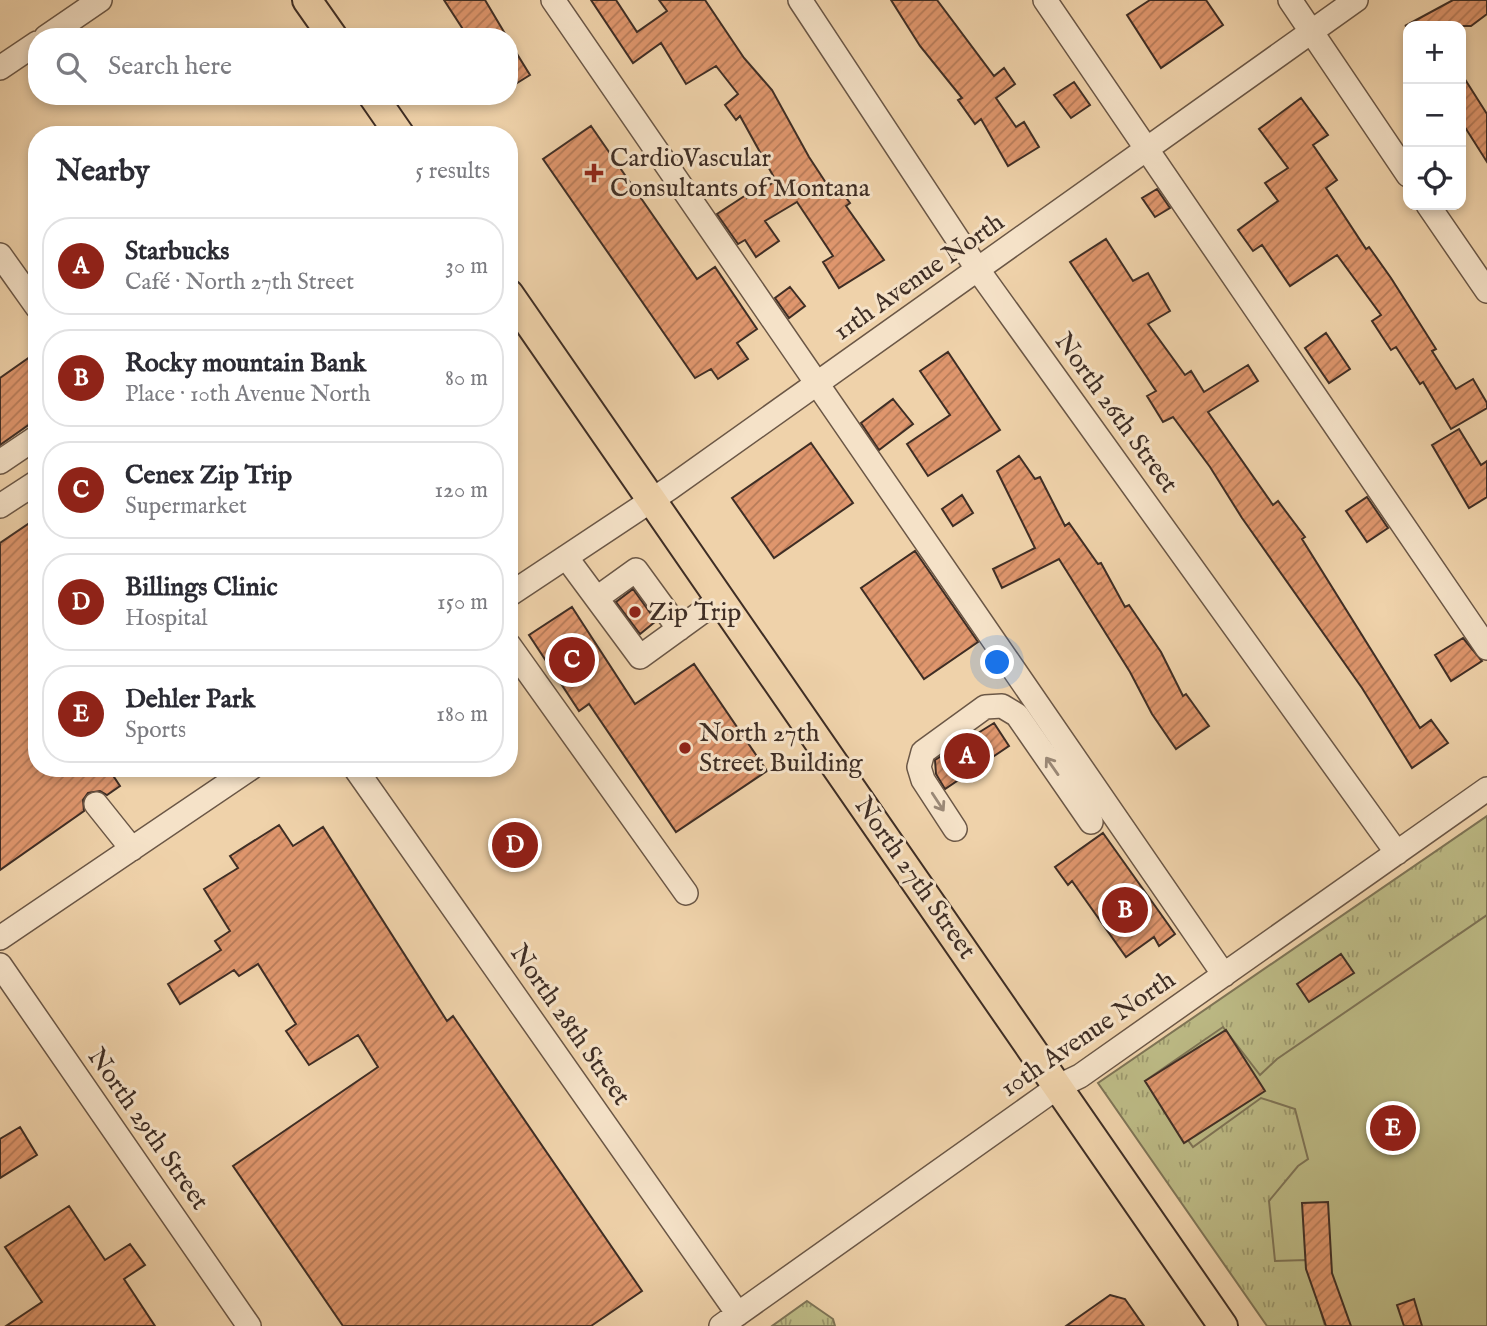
<!DOCTYPE html>
<html lang="en">
<head>
<meta charset="utf-8">
<style>
  :root { --surface:#fff; --page:#f2f2f3; --text:#2b2b33; --muted:#7c7c81; --line:#e1e1e2; --accent:#8f2418 }
  body { margin:0; font-family:"IM FELL English",serif; background:var(--page); color:var(--text) }
  .controls { position:absolute; right:21px; top:21px; display:grid; overflow:hidden; border-radius:14px; box-shadow:0 4px 10px #0003 }
  .controls button { width:63px; height:63px; display:grid; place-items:center; padding:0; border:0; border-bottom:2px solid var(--line); background:var(--surface); color:var(--text); font:35px sans-serif }
  .you { position:absolute; left:998px; top:663px; width:24px; height:24px; margin:-18px; border:5px solid #fff; border-radius:50%; background:#1a73e8; box-shadow:0 0 0 10px #1a73e833 }
  .badge { display:grid; place-items:center; width:46px; height:46px; border-radius:50%; background:var(--accent); color:#fff; font-size:23px; font-weight:700 }
  .pin { position:absolute; translate:-50% -50%; border:4px solid #fff; box-shadow:0 2px 7px #0006 }
  .list { margin:0; padding:0; list-style:none }
  h2 { display:flex; justify-content:space-between; align-items:center; height:91px; margin:0; padding:0 28px; font-size:30px }
  h2 small { font-size:23px; font-weight:400; color:var(--muted) }
  .list li { display:grid; grid-template-columns:46px 1fr auto; gap:21px; align-items:center; box-sizing:border-box; height:98px; margin:0 14px 14px; padding:0 14px; border:2px solid var(--line); border-radius:28px }
  .list b { display:block; font-size:26px; white-space:nowrap }
  .list p { margin:0; font-size:23px; white-space:nowrap; color:var(--muted) }
  .list em { font-size:23px; font-style:normal; color:var(--muted) }
  .icon { flex:none; width:38px; height:38px; fill:none; stroke:currentColor; stroke-width:2; stroke-linecap:round; stroke-linejoin:round }
  .map { position:relative; flex:none; width:1487px; height:1326px; overflow:hidden }
  .search { position:absolute; background:var(--surface); box-shadow:0 4px 10px #0003; left:28px; top:28px; width:490px; height:77px; display:flex; align-items:center; gap:18px; box-sizing:border-box; padding:0 24px; border-radius:28px; color:var(--muted); font-size:26px }
  .panel { position:absolute; background:var(--surface); box-shadow:0 4px 10px #0003; left:28px; top:126px; width:490px; height:651px; border-radius:28px }
  .map>svg:first-child { display:block }
  .grass { fill:url(#grass-tufts); stroke:#7e7456; stroke-width:2 }
  .pitch { fill:#bdbb86; stroke:#7e7456; stroke-width:2 }
  .building { fill:url(#building-hatch); stroke:#3f2e25; stroke-width:2 }
  .lines { fill:none; stroke-linecap:round; stroke-linejoin:round }
  .minor-casing { stroke:#6b5746; stroke-width:26 }
  .major-casing { stroke:#3f2e25; stroke-width:32 }
  .minor { stroke:#f5e2c8; stroke-width:23 }
  .major { stroke:#efd2aa; stroke-width:28 }
  .oneway { stroke:#9a8876 }
  .poi-dot { fill:#8f2418; stroke:#f5e2c8; stroke-width:2.5 }
  .labels { text-anchor:middle; dominant-baseline:central; stroke-width:6; stroke-linejoin:round; paint-order:stroke }
  .poi-label { font-size:26px; fill:#3f2e25; stroke:#f5e2c8; text-anchor:start }
  .street-label { font-size:26px; fill:#3f2e25; stroke:#f5e2c8 }
</style>
</head>
<body>
<div class="map">
<svg width="1487" height="1326" viewBox="0 0 1487 1326">
  <defs>
    <pattern id="grass-tufts" width="24" height="20" patternUnits="userSpaceOnUse" patternTransform="scale(1.75)"><rect width="24" height="20" fill="#bdbb86"/><path d="M3 7l-1-3M5 7V3M7 7l1-3M15 17l-1-3M17 17v-4M19 17l1-3" fill="none" stroke="#9b986d"/></pattern>
    <pattern id="building-hatch" width="6" height="6" patternUnits="userSpaceOnUse" patternTransform="scale(1.75)"><rect width="6" height="6" fill="#df966d"/><path d="M-1 1l2-2M0 6l6-6M5 7l2-2" fill="none" stroke="#b67b59"/></pattern>
  </defs>
  <rect width="100%" height="100%" fill="#efd2aa"/>
  <filter id="stains"><feTurbulence type="fractalNoise" baseFrequency=".00286" numOctaves="4"/><feColorMatrix values="0 0 0 0 .2 0 0 0 0 .09 0 0 0 0 .02 0 0 0 .5 -.17"/></filter>
  <radialGradient id="worn" r=".72"><stop offset=".6" stop-color="#630" stop-opacity="0"/><stop offset="1" stop-color="#630" stop-opacity=".3"/></radialGradient>
  <path class="grass" d="M1487,816v510h-220l-169,-243z
    M807,1301l26,18 2,7h-63z"/>
  <path class="pitch" d="M1487,915v411h-162l-19,-66 -31,1 -6,-60 29,-35 10,-7 -13,-50 -34,-11 -68,49 -48,-66 78,-54 37,48 17,-16z"/>
  <path class="building" d="M444,0h41l22,37h-39z
    M591,0h25l21,32 30,-21 -8,-11h46l39,58 28,32 37,67 23,35 7,-4 11,15 -4,3 38,54 -45,28 -16,-26 10,-6 -36,-54 -32,19 14,20 -23,16 -11,-17 -7,4 -21,-30 29,-19 1,3 29,-17 -36,-65 -4,4 -11,-15 13,-11 -22,-28 -30,18 -25,-41 -28,20z
    M891,0h46l57,76 10,-8 11,16 -19,14 20,29 8,-5 15,25 -31,19 -27,-47 -6,5 -17,-24 4,-2 -42,-52z
    M1150,0h56l17,25 -62,43 -34,-53z
    M1453,0h34v14l-16,12h-66z
    M509,41l21,34 -21,13z
    M1461,73l26,41v48l-26,-41z
    M1074,82l16,23 -19,13 -17,-23z
    M1301,98l27,37 -15,10 24,35 -11,8 40,61 3,-2 22,31 45,71 -4,2 24,38 17,-10 14,24v5l-36,21 -28,-47 -3,2 -24,-37 -5,3 -19,-29 9,-6 -44,-60 -47,31 -28,-41 -9,6 -15,-21 40,-29 -13,-18 23,-15 -29,-39z
    M591,126l106,153 18,-12 42,62 -20,14 11,16 -30,20 -7,-10 -16,9 -152,-219z
    M1157,189l13,19 -15,9 -13,-19z
    M1106,239l27,42 15,-8 22,38 -22,13 37,51 6,-4 13,21 44,-27 10,16 -50,31 65,93 5,-4 27,36 -3,2 118,189 11,-8 17,23 -36,25 -50,-80 -120,-170 -32,-51 -37,-50 -10,5 -16,-26 9,-5 -86,-129z
    M790,287l15,19 -16,12 -14,-20z
    M1326,333l24,36 -21,14 -24,-35z
    M37,352v67l-37,26v-67z
    M948,352l52,78 -72,46 -21,-32 43,-29 -30,-44z
    M893,399l20,25 -34,26 -18,-27z
    M1459,429l22,36 6,-4v36l-18,11 -37,-63z
    M811,443l42,60 -79,55 -42,-60z
    M1019,456l16,23 5,-2 25,49 4,-3 29,41 3,-1 24,44 4,-2 32,47 22,44 3,-2 23,32 -33,23 -24,-35 -22,-42 -71,-113 -57,29 -9,-19 42,-21 -38,-77z
    M962,495l11,18 -20,13 -11,-17z
    M1367,497l21,31 -21,14 -21,-31z
    M37,518v250h71l12,18 -13,9 -7,-4 -12,2 -5,7 1,11 -84,59v-327z
    M915,551l63,91 -54,37 -63,-91z
    M633,589l23,32 -16,13 -24,-32z
    M572,607l63,97 59,-40 73,107 -91,61 -87,-128 -10,7 -50,-76z
    M1463,638l19,23 -31,20 -16,-26z
    M994,723l15,23 -64,43 -9,-15 -1,-14z
    M279,825l14,21 30,-19 124,194 6,-5 189,275 -51,35h-248l-110,-160 145,-99 -20,-32 -49,30 -23,-34 10,-7 -38,-60 -19,12 -5,-6 -54,34 -12,-20 53,-34 -6,-9 15,-10 -26,-42 34,-21 -8,-12z
    M1103,833l72,101 -16,12 -5,-9 -28,20 -54,-76 -4,4 -13,-18z
    M1341,954l13,19 -45,29 -12,-18z
    M1226,1030l39,61 -81,52 -39,-62z
    M20,1127l17,28 -37,23v-39z
    M1328,1202l4,71 19,53h-25l-20,-57 -4,-66z
    M69,1206l36,54 25,-16 15,21 -21,14 31,47h-149l36,-24 -37,-55z
    M1110,1295l15,4 19,27h-78z
    M1414,1299l8,27h-18l-7,-21z"/>
  <g class="lines">
    <g class="minor-casing">
      <path id="minor" d="M553,0l671,975
        M800,0l178,270 419,583
        M1045,0l442,648
        M1290,0l118,175
        M46,37l54,-37
        M0,68l37,-25
        M1428,205l59,86
        M0,255l37,52
        M0,462l37,-25
        M0,506l37,-24
        M566,557l74,100 80,-58
        M509,595l161,-107 686,-488
        M597,598l39,-28 43,59
        M509,645l177,248
        M355,768l383,546
        M96,804l36,45
        M955,829l-32,-49 -4,-13 4,-15 62,-45 17,-1 15,9 74,107
        M0,938l251,-170
        M0,965l249,361
        M721,1326l338,-240 21,-10 407,-287"/>
    </g>
    <g class="major-casing">
      <path id="major" d="M307,0l26,37
        M373,96l27,39
        M509,294l714,1032"/>
    </g>
    <use href="#minor" class="minor"/>
    <use href="#major" class="major"/>
  </g>
  <defs><path id="oneway-shaft" d="M-6 0H5M1.5-3L5.5 0L1.5 3" fill="none" stroke-width="1.6" stroke-linecap="round" stroke-linejoin="round" transform="scale(1.75)"/></defs>
  <g class="oneway">
    <use href="#oneway-shaft" transform="translate(1052 766) rotate(-125)"/>
    <use href="#oneway-shaft" transform="translate(938 802) rotate(57)"/>
  </g>
  <g class="poi-dot">
    <path d="M590.5 162.5h7v7h7v7h-7v7h-7v-7h-7v-7h7z"/>
    <circle cx="635" cy="612" r="7"/>
    <circle cx="685" cy="748" r="7"/>
  </g>
  <g class="labels">
    <g class="poi-label">
      <text x="610" y="158">CardioVascular<tspan x="610" dy="30">Consultants of Montana</tspan></text>
      <text x="649" y="612">Zip Trip</text>
      <text x="699" y="733">North 27th<tspan x="699" dy="30">Street Building</tspan></text>
    </g>
    <g class="street-label">
      <text transform="translate(919 277) rotate(-35)">11th Avenue North</text>
      <text transform="translate(1116 413) rotate(54)">North 26th Street</text>
      <text transform="translate(915 878) rotate(55)">North 27th Street</text>
      <text transform="translate(570 1025) rotate(55)">North 28th Street</text>
      <text transform="translate(1088 1034) rotate(-34)">10th Avenue North</text>
      <text transform="translate(148 1129) rotate(55)">North 29th Street</text>
    </g>
  </g>
  <rect width="100%" height="100%" filter="url(#stains)"/>
  <rect width="100%" height="100%" fill="url(#worn)"/>
</svg>
<div class="controls">
<button>+</button>
<button>−</button>
<button><svg class="icon" aria-label="locate" viewBox="0 0 24 24"><circle cx="12" cy="12" r="6"/><path d="M12 2v4M12 18v4M2 12h4M18 12h4"/></svg></button>
</div>
<div class="you"></div>
<div class="pin badge" style="left:967px;top:756px">A</div>
<div class="pin badge" style="left:1125px;top:910px">B</div>
<div class="pin badge" style="left:572px;top:660px">C</div>
<div class="pin badge" style="left:515px;top:845px">D</div>
<div class="pin badge" style="left:1393px;top:1128px">E</div>
<div class="search"><svg class="icon" aria-label="search" viewBox="0 0 24 24"><circle cx="10" cy="10" r="6"/><path d="M15 15l6 6"/></svg>Search here</div>
<section class="panel">
<h2>Nearby<small>5 results</small></h2>
<ul class="list">
<li><span class="badge">A</span><div><b>Starbucks</b><p>Café · North 27th Street</p></div><em>30 m</em></li>
<li><span class="badge">B</span><div><b>Rocky mountain Bank</b><p>Place · 10th Avenue North</p></div><em>80 m</em></li>
<li><span class="badge">C</span><div><b>Cenex Zip Trip</b><p>Supermarket</p></div><em>120 m</em></li>
<li><span class="badge">D</span><div><b>Billings Clinic</b><p>Hospital</p></div><em>150 m</em></li>
<li><span class="badge">E</span><div><b>Dehler Park</b><p>Sports</p></div><em>180 m</em></li>
</ul>
</section>
</div>
</body>
</html>
